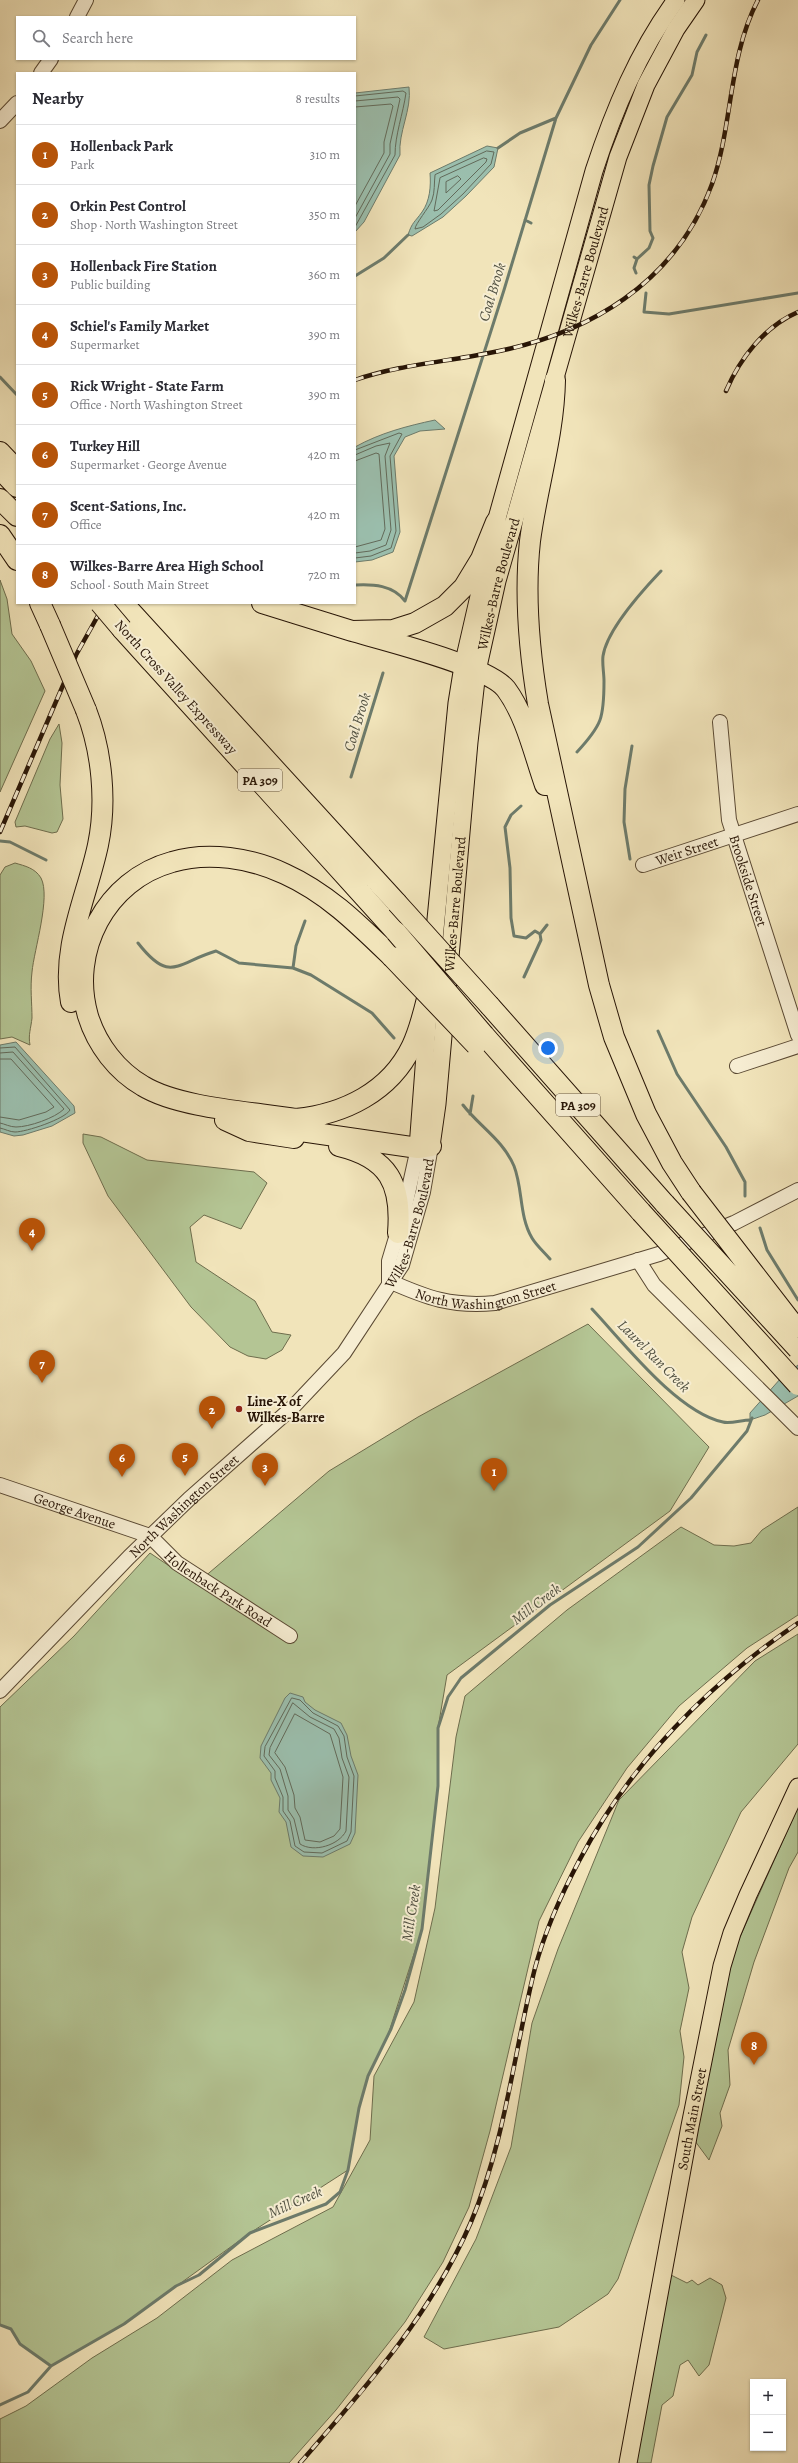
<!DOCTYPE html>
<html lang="en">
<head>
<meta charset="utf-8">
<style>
  :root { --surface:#fff; --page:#f7f7f7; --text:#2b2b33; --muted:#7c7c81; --line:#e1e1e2; --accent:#b45309 }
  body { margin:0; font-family:Alegreya,serif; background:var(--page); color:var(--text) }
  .controls { position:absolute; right:12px; bottom:12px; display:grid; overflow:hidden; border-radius:0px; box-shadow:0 1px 3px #0004 }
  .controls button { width:36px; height:36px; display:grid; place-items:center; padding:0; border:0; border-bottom:1px solid var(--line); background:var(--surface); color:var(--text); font:20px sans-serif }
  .you { position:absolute; left:548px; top:1048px; width:14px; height:14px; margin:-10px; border:3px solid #fff; border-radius:50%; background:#1a73e8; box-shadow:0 0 0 6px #1a73e833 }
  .badge { display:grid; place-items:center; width:26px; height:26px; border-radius:50%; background:var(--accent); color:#fff; font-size:13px; font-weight:700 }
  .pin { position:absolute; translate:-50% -33px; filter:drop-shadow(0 1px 2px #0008) }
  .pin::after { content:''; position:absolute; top:21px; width:14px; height:12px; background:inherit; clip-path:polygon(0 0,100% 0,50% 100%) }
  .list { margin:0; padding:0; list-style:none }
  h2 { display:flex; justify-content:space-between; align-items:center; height:52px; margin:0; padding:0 16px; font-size:17px }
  h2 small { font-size:13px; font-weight:400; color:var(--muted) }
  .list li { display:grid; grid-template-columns:26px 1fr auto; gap:12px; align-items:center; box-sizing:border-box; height:60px; padding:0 16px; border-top:1px solid var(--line) }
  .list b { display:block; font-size:15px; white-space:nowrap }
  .list p { margin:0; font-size:13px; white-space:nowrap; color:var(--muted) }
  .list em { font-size:13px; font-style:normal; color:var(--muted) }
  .icon { flex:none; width:22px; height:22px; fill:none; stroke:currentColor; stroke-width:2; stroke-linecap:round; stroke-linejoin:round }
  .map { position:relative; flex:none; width:798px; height:2463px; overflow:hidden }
  .search { position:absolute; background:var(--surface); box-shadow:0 1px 3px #0004; left:16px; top:16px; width:340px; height:44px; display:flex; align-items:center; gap:10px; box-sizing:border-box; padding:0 14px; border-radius:0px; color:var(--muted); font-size:15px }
  .panel { position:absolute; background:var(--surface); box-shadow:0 1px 3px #0004; left:16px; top:72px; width:340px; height:532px; border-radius:0px }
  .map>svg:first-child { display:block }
  .green { fill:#b4c594; stroke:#6e6d4d }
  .water { fill:#9bbfae; stroke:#6d7b6b }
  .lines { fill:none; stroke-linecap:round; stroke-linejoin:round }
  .shore { stroke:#626a5a; stroke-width:1 }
  .stream { stroke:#6d7b6b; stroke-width:3 }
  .minor-casing { stroke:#5a4933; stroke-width:16 }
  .major-casing { stroke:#281506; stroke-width:19 }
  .highway-casing { stroke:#281506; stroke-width:22 }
  .minor { stroke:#f6edd2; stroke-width:14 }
  .major { stroke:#f1e4ba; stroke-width:17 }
  .highway { stroke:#f1e4ba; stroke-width:20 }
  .rail-casing { stroke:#281506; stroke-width:4.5 }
  .rail { stroke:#f6edd2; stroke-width:3; stroke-dasharray:9; stroke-linecap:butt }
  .highway-bridge-casing { stroke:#281506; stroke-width:22; stroke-linecap:butt }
  .highway-bridge { stroke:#f1e4ba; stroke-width:20 }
  .poi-dot { fill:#8f2418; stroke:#f6edd2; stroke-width:1.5 }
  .labels { text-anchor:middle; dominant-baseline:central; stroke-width:4; stroke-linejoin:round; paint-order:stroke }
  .shield { fill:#f6edd2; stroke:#665643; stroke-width:1 }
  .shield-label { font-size:13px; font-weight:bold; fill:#281506 }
  .street-label { font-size:14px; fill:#281506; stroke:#f6edd2 }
  .poi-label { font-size:14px; font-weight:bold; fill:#281506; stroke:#f6edd2; text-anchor:start }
  .water-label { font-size:15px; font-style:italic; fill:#505041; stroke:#f6edd2 }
</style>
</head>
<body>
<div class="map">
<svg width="798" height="2463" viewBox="0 0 798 2463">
  <rect width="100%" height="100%" fill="#f1e4ba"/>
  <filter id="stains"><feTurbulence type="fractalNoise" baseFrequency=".005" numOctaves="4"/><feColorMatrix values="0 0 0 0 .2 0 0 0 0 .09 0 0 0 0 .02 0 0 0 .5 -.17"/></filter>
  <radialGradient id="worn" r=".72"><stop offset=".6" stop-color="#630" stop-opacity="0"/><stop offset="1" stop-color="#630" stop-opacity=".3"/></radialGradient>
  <path class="green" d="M0,580l7,19 5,35 19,27 14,30 -45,101z
    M59,724l3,19 -2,42 3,34 -6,13 -5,1 -27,-7 -9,1 -1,-5 35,-83z
    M15,863c10,3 20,5 26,15 10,19 -7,72 -9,94 -2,16 0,31 0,46 -1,10 -4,17 -2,27l-18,-8 -12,2v-164l5,-8z
    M83,1134l18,3 46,23 107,12 13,11 -26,46 -37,-14 -14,12 6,35 59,39 17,31 19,3 -9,15 -16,9 -18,-3 -18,-9 -39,-40 -83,-111 -25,-53z
    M588,1324l121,123 -39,64 -223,164 -9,53v58l-16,143 -34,106 -20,41 -9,32 -11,62 -98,63 -126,91 -73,42 -31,-22 -9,-15 -11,-4v-618l74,-71 76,-83 46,31 133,-113 89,-54z
    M798,1507v108l-51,33 -68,58 -52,62 -49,74 -39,79 -49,210 -21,76 -26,55 -38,60 -69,88 -47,53h-289v-44l26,-13 66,-48 65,-40 75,-58 101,-53 37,-67 4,-64 40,-74 21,-94 21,-171 9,-41 102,-86 114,-83 33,18 20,1 17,-3 11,-13z
    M798,1634v110l-57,68 -49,105 -10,35 7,36 -9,43 4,26 -5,48 -61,174 -10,15 -49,33 -115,22 -20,-12 52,-98 35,-92 21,-124 26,-74 61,-149 136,-139z
    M798,1807v45l-9,16 -35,94 -26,88 2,35 -10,28 2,13 -13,34 -14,-19 29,-152 11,-41z
    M671,2275l16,8 5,-3 6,5 12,-7 12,7 4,13 -17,67 -10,11 -11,-16 -8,5 -7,31 -11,9 -11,58h-16z"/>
  <path class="water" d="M409,87c3,23 -11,45 -9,68l-36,67 -9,10v-139z
    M487,146l11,2 -4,19 -28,29 -23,21 -31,19 -4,-1c4,-13 7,-13 14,-23 8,-11 9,-26 8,-39z
    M435,420l10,9 -25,2 -15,6 -11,19 6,76 -7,20 -21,8 -17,2v-115c25,-14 52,-21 80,-27z
    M16,1042l58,64 1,7 -23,13 -29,9 -9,1 -14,-4v-87z
    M798,1365v31l-33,19 -15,5v-7l31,-35z
    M290,1693l13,4 2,5 10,8 26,13 6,12 4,21 7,19 -3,58 -5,11 -27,13 -20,-1 -12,-9 -5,-25 -7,-10 1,-14 -9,-18v-7l-11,-15 1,-12 24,-48z"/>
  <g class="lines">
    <path class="shore" d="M355,96l48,-5 3,2c-3,21 -11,42 -11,62l-40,72
      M355,101l43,-4 2,2 -10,45v10l-35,64
      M355,107l36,-3 2,2 -9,36v11l-29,53
      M487,151l7,1 -3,12 -28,30 -22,20 -18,13 -8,2c0,-5 14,-21 17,-29 3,-8 2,-17 3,-25z
      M484,158l3,1 -1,3 -48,48 -4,1 6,-33z
      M458,176l3,3 -15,14v-11z
      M355,450l44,-17 3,1 -12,22 6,75 -5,17 -20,8 -16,2
      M355,455l21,-9 14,-3 -5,13 6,74 -5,15 -16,6 -15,2
      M355,461l21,-8 3,1 6,75 -4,11 -26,7
      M0,1048l15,-1 55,63c-5,9 -44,22 -55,22 -5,0 -10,-3 -15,-4
      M0,1053l13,-1 51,57c-9,9 -35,18 -48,18 -6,0 -11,-3 -16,-4
      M0,1059h11l43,48 -8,5 -27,8 -19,-3
      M292,1698l8,2 13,13 25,13 6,10 3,21 7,19 -3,56 -4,9 -25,12 -18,-1 -9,-6 -5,-25 -7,-10v-14l-8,-19v-7l-11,-15 1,-9z
      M293,1703l17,14 24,12 5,9 3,20 7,19 -3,54c-7,14 -32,22 -46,13l-6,-25 -6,-9v-14l-8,-27 -11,-14 1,-7z
      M295,1714l35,20 13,43 -3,52 -6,7 -14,6 -15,-2 -5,-23 -5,-9 -1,-13 -9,-28 -10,-14z"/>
    <path class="stream" d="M498,148l22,-15 36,-15
      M525,220l6,3
      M634,257l3,2 -3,9 2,5
      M637,259l12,-11 4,-10 -3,-7 -1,-46 4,-19 14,-49 25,-42 5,-23 9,-17
      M355,276l29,-18 24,-23
      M646,293l-2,19 25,2 129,-21
      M0,377l17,18
      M355,585c18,-1 38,0 50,16
      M405,601l99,-311 52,-172 35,-73 29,-45
      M577,752c25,-27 27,-34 27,-71 0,-8 -2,-17 -1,-25 4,-27 39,-65 58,-85
      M351,777l32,-104
      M521,806l-10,9 -6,12 5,41 1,50 3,18 12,2 9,-7 5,3 1,6 -17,37
      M0,841l10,1 36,18
      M630,859l-6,-37 1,-33 7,-43
      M540,934l7,-9
      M138,943c32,41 38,20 78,8l23,12 54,5 18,7 61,38 22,25
      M293,968l3,-22 9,-25
      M658,1031l19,43 49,73 19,35v14
      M463,1105c16,21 40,35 51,61 9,23 5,50 18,72 4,7 12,14 18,21
      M470,1114l3,-18
      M760,1228l7,22 31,50
      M592,1309c32,34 85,103 131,113 7,2 19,-2 27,-2
      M0,2325l11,4 9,15 31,22
      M0,2405l28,-13 23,-26 73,-42 52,-38 23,-11 51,-42 76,-29 14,-12 8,-22 11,-62 9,-32 23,-47 14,-39 17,-61 16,-143v-58l10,-31 13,-19 89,-73 88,-58 53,-49 56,-67 5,-13"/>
    <g class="minor-casing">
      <g id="minor">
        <path d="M77,17l9,-17"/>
        <path d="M41,73l10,-14"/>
        <path d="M0,121l17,-18"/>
        <path id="s1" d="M720,722l9,98 69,215"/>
        <path id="s2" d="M643,865l155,-51"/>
        <path d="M737,1066l61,-20"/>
        <path d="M638,1260l16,25 144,143"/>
        <path id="s3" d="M389,1281c38,17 63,26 106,22l164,-49 75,-31 64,-33"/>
        <path d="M389,1281v-20l15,-50 14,-63"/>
        <path id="s4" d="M0,1485l150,51 27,27 113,73"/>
        <path id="s5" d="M0,1691l129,-134 60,-58 104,-92 51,-54 58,-88 21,-73 8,-46"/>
      </g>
    </g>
    <g class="major-casing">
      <g id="major">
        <path d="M430,981l27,-278 6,-37 33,-144 98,-351c20,-61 44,-119 82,-171"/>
        <path id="s6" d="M431,1146l6,-42 32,-362 8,-71 20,-90 121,-424 28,-72 30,-56 20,-29"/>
        <path d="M418,1148l10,-133"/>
        <path id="s7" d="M628,2463l62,-337 32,-160 10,-33 16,-38 50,-108"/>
      </g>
    </g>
    <g class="highway-casing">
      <path id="highway" d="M555,380c-1,55 -18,107 -25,161 -6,55 -1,109 8,163l61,281 15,52 32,77 26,49 19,29
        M0,452l17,18
        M0,469l17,18
        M0,499l17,17
        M0,535l17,25
        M40,603l10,22
        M123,603l274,300
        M262,603l90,28 41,-1 22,-7 30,-17 19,-19 17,-28 15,-37
        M122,629l274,303
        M352,631c31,9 137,35 154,58 20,27 28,65 39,96
        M392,957c-34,-33 -65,-64 -107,-83 -34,-16 -77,-23 -113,-12 -66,18 -103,89 -84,154 9,29 29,55 55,70 36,22 109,26 153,33 48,-5 94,-27 116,-73 9,-19 13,-40 18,-59
        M71,1002c-10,-55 16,-105 27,-157 9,-43 4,-94 -12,-135
        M490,1006l175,198
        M484,1035l157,177
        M225,1120l24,11 45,7
        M280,1128l138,20 13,-2
        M339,1146c50,12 63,38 59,87"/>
    </g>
    <use href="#minor" class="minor"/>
    <use href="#major" class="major"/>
    <use href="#highway" class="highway"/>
    <g class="rail-casing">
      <path id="rail" d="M355,380c43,-15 89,-18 134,-27 99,-18 187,-70 223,-169 21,-59 16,-127 46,-184
        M726,391c14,-33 39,-65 72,-79
        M0,832l76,-177 29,-52
        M300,2463c65,-75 131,-148 171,-241 34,-80 43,-170 64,-254 10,-37 26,-73 44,-107 52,-99 127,-175 219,-238"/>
    </g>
    <use href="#rail" class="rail"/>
    <g class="highway-bridge-casing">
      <path id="highway-bridge" d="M100,603l22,26
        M50,625l36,85
        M397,903l93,103
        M396,932l88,103
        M392,957l84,88
        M691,1192l105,136
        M665,1204l133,145
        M641,1212l157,173"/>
    </g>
    <use href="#highway-bridge" class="highway-bridge"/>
  </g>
  <circle class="poi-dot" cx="239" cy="1409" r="4"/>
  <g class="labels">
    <g class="shield">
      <rect x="238" y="769" width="44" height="22" rx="3"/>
      <rect x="556" y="1094" width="44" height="22" rx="3"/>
    </g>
    <g class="shield-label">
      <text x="260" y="780">PA 309</text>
      <text x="578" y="1105">PA 309</text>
    </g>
    <g class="street-label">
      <text stroke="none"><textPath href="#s6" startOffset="891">Wilkes-Barre Boulevard</textPath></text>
      <text stroke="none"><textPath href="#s6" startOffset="567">Wilkes-Barre Boulevard</textPath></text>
      <text transform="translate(176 687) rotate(48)">North Cross Valley Expressway</text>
      <text stroke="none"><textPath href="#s2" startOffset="46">Weir Street</textPath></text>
      <text stroke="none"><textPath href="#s1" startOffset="162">Brookside Street</textPath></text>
      <text stroke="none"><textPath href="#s6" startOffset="243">Wilkes-Barre Boulevard</textPath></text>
      <text stroke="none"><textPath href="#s5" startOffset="630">Wilkes-Barre Boulevard</textPath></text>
      <text stroke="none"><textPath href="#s3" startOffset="101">North Washington Street</textPath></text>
      <text stroke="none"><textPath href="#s5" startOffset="261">North Washington Street</textPath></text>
      <text stroke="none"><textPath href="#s4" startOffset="79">George Avenue</textPath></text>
      <text stroke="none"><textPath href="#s4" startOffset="245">Hollenback Park Road</textPath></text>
      <text stroke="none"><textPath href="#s7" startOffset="350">South Main Street</textPath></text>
    </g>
    <g class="poi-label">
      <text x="247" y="1401">Line-X of<tspan x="247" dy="16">Wilkes-Barre</tspan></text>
    </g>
    <g class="water-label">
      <text transform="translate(492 292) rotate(-73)">Coal Brook</text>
      <text transform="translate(357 722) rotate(-73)">Coal Brook</text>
      <text transform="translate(654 1356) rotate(45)">Laurel Run Creek</text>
      <text transform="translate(536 1604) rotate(-37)">Mill Creek</text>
      <text transform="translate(411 1913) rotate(-81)">Mill Creek</text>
      <text transform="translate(295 2202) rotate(-24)">Mill Creek</text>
    </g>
  </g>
  <rect width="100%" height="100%" filter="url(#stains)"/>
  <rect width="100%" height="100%" fill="url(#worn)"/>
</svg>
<div class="controls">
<button>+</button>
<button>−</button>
</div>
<div class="you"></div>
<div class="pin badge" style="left:494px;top:1491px">1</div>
<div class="pin badge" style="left:212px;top:1429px">2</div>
<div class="pin badge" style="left:265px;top:1486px">3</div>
<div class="pin badge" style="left:32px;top:1251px">4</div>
<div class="pin badge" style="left:185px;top:1476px">5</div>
<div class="pin badge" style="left:122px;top:1477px">6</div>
<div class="pin badge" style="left:42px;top:1383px">7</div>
<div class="pin badge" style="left:754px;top:2065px">8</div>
<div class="search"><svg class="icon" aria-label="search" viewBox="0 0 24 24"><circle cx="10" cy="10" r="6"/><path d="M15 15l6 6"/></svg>Search here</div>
<section class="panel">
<h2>Nearby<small>8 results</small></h2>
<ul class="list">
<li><span class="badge">1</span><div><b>Hollenback Park</b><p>Park</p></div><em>310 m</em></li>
<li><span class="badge">2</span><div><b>Orkin Pest Control</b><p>Shop · North Washington Street</p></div><em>350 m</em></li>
<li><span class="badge">3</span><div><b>Hollenback Fire Station</b><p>Public building</p></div><em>360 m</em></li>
<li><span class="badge">4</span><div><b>Schiel's Family Market</b><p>Supermarket</p></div><em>390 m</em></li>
<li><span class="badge">5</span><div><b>Rick Wright - State Farm</b><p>Office · North Washington Street</p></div><em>390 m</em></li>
<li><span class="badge">6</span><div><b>Turkey Hill</b><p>Supermarket · George Avenue</p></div><em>420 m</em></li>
<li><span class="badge">7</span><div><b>Scent-Sations, Inc.</b><p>Office</p></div><em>420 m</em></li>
<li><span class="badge">8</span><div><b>Wilkes-Barre Area High School</b><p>School · South Main Street</p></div><em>720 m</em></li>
</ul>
</section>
</div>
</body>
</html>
